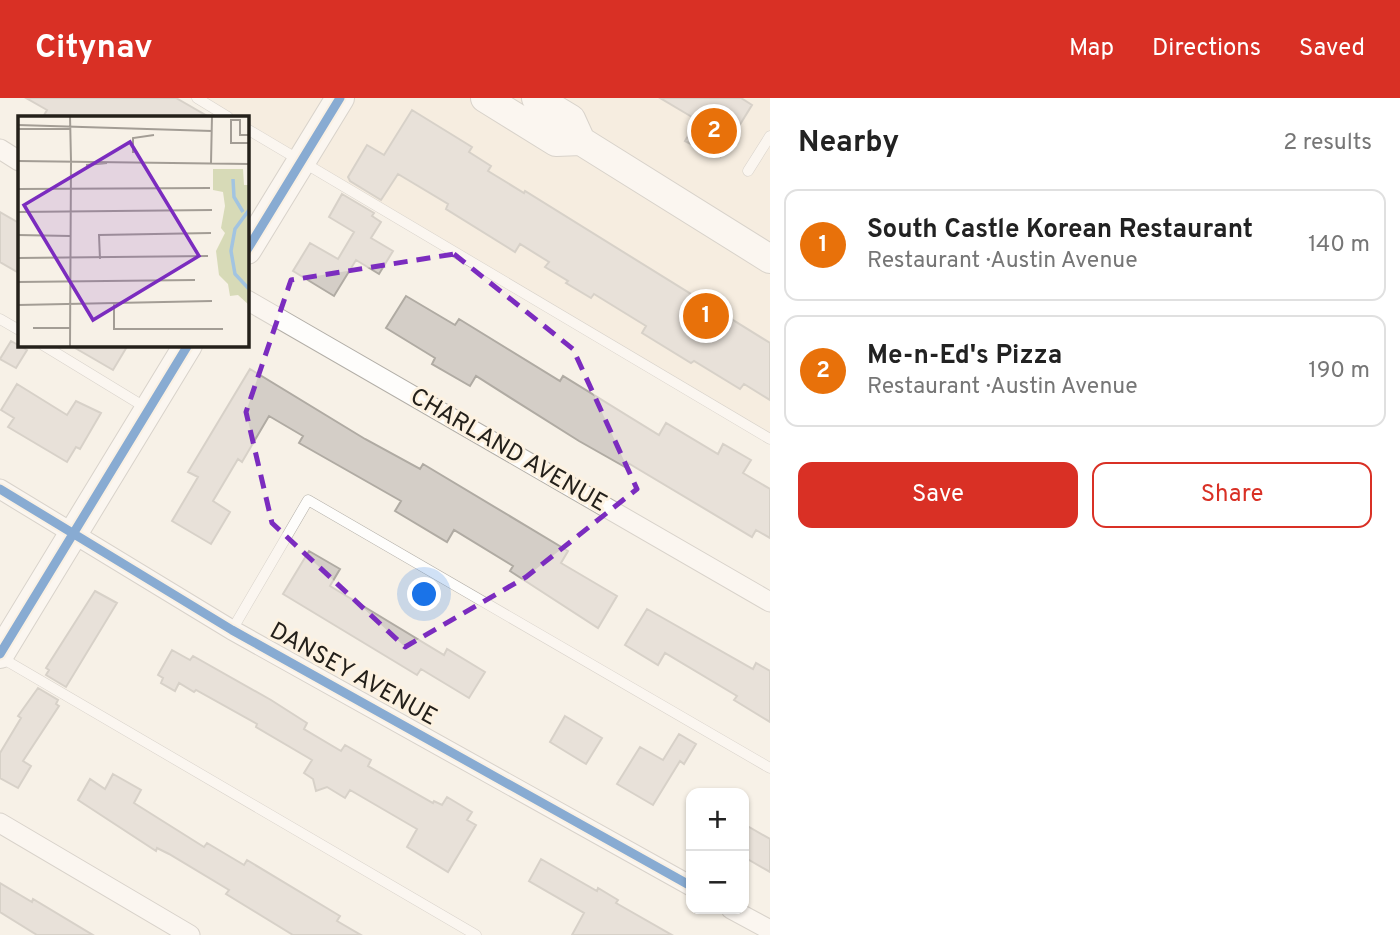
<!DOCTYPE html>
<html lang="en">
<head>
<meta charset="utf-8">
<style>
  :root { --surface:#fff; --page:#f2f2f2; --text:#222; --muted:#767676; --line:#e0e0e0; --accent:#d93025 }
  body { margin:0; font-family:Overpass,sans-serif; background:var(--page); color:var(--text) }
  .controls { position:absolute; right:21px; bottom:21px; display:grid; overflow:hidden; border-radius:14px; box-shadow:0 2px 5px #0004 }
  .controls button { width:63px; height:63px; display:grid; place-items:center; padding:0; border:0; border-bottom:2px solid var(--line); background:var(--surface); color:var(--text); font:35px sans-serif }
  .you { position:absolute; left:425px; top:497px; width:24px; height:24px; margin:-18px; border:5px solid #fff; border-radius:50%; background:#1a73e8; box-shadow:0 0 0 10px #1a73e833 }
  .badge { display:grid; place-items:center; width:46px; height:46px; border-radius:50%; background:var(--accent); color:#fff; font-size:23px; font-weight:700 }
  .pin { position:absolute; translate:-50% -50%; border:4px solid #fff; box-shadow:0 2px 7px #0006 }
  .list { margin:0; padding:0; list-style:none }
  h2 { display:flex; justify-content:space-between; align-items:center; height:91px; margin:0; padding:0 28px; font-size:30px }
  h2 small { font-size:23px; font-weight:400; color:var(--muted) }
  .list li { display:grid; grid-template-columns:46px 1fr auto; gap:21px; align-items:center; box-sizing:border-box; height:112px; margin:0 14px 14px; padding:0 14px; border:2px solid var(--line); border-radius:14px }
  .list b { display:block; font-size:26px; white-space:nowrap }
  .list p { margin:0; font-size:23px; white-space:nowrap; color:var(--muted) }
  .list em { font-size:23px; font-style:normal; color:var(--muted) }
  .actions { display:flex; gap:14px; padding:21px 28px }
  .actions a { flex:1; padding:16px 0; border:2px solid var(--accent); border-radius:14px; text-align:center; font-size:24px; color:var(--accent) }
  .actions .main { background:var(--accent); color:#fff }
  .map { position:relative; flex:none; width:770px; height:837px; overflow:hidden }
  header { display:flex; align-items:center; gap:42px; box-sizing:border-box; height:98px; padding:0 35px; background:var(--accent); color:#fff }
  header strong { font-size:33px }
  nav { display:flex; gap:38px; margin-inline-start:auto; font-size:24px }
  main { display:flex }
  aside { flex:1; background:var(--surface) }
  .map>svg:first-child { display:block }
  .built { fill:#f4e8d7 }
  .building { fill:#d4cec7; stroke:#b0aba3; stroke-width:2 }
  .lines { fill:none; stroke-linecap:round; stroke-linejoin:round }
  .service-casing { stroke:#b2aea7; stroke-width:11 }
  .minor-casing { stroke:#b2aea7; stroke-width:21 }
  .secondary-casing { stroke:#b2aea7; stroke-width:30 }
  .service { stroke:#fefdfb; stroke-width:10 }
  .minor { stroke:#fefdfb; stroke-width:19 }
  .secondary { stroke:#fefdfb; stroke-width:28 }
  .cycleway-casing { stroke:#fdf2e1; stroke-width:13 }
  .cycleway { stroke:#0057b8; stroke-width:9 }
  .marked { fill:none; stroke:#7b2cbf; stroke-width:5; stroke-dasharray:14 9; stroke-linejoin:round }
  .labels { text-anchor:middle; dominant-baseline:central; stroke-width:6; stroke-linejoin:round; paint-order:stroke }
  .street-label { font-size:24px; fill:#24201a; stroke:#fdf2e1 }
  .inset-river { fill:none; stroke:#a2c4e1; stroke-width:3.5 }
  .inset-road { fill:none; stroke:#a39d95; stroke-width:2 }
  .view { fill:#7b2cbf; fill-opacity:0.15; stroke:#7b2cbf; stroke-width:3.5 }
  .inset-edge { fill:none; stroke:#24201a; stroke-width:3.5 }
</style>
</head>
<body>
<header>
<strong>Citynav</strong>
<nav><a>Map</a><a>Directions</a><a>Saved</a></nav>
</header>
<main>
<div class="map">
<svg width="770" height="837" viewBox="0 0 770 837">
  <rect width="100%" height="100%" fill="#f7f1e7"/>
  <path class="built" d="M205,0h565v336l-523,-311v-6h-11z"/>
  <path class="building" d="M26,0h150l33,19h-166l4,-7z
    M660,0h81l11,7 -32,52 -20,-12 -2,3 -13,-7 12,-21z
    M412,12l60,37 -3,5 22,14 -3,5 36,22 1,-2 245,152v57l-26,-16 -4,5 -46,-28 -3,2 -49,-30 4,-7 -52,-32 -3,4 -25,-15 2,-2 -23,-14 4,-5 -29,-18 -5,8 -69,-43 2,-5 -50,-30 -17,26 -31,-19 -2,-4 19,-32 17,10z
    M342,96l32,19 -2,3 9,6 -10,16 22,13 -14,23 -23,-14 -22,36 -41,-25 17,-28 28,16 16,-27 -25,-15z
    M0,114l19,11v50l-19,-11z
    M406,198l49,29 4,-6 101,62 3,-5 96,59 7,-12 52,31 5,-10 28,16 -8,13 27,16v49l-14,-8 -4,7 -124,-74 -3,4 -46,-26 -103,-65 -6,10 -38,-22 3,-6 -49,-30z
    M11,243l16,9 -11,18 -16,-9z
    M70,247h58l-15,25z
    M250,271l115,70 55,30 3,-5 145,87 -7,12 56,33 -19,32 -88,-57 3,-5 -59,-36 -7,12 -52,-31 6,-10 -102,-58 4,-7 -34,-20 -27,46 -4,-3 -25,42 17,11 -19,32 -39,-23 26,-44 -10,-5z
    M17,286l50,31 9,-14 25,12 -21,36 -4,-2 -9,15 -59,-35 6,-9 -13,-8z
    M309,453l31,18 -10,17 114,69 3,-6 38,23 -16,26 -48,-29 -4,6 -134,-81z
    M95,493l22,12 -51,84 -20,-12 3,-5 -3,-2z
    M647,511l106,60 3,-6 14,8v51l-36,-22 3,-4 -72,-43 -7,12 -33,-20z
    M172,552l18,10 3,-4 78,44 36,23 -3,6 37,22 4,-6 26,15 -3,6 65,37 1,-2 8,4 5,-8 25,15 -5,8 9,5 -28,47 -41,-25 10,-18 -67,-39 -5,8 -18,-11 -11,4 -3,-12 -9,-6 8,-13 -56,-33 1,-3 -61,-34 -2,2 -15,-9 -4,8 -14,-8 2,-5 -5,-3z
    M38,590l20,12 -2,4 3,2 -36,55 8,5 -13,22 -18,-10v-25l21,-35 -3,-2z
    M565,618l37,22 -16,26 -36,-22z
    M679,636l17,10 -12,20 -4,-3 -27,44 -36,-21 23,-37 23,13z
    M113,676l28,16 -7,13 70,44 3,-4 37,22 3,-5 93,56 -3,5 24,14h-68l-67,-41 3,-4 -60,-36 -12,-6 -1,3 -78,-51 12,-21 15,10z
    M744,726l26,15v33l-26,-15z
    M541,761l56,32 1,-3 20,12 -2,3 56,32h-100l12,-22 -55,-32z
    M0,785l32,19 1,-3 60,36h-56l-37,-23z"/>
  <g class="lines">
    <g class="service-casing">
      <path id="service" d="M197,0l31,19
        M247,31l523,310
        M748,73l22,-35
        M0,221l19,11
        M43,247l105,64
        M232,532l76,-130 462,268
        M0,559l476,278"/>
    </g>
    <g class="minor-casing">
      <path id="minor" d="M0,51l19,12
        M247,202l523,302
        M0,391l232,141 459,256
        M0,725l190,112
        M731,811l39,21"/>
    </g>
    <g class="secondary-casing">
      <path id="secondary" d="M485,0l71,44 25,-1
        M536,0l35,21 10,22 189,118
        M247,152l93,-152
        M0,556l188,-309"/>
    </g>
    <use href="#service" class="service"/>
    <use href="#minor" class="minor"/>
    <use href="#secondary" class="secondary"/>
    <g class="cycleway-casing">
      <path id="cycleway" d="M247,152l93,-152
        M0,391l232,141 459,256
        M0,556l188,-309"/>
    </g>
    <use href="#cycleway" class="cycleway"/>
  </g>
  <path d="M0 0H770V837H0ZM454,156l119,95 64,140 -111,88 -121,70 -133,-124 -26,-111 45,-132z" fill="#f7f1e7" fill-opacity=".55" fill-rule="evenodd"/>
  <path class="marked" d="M454,156l119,95 64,140 -111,88 -121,70 -133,-124 -26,-111 45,-132z"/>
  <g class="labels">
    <g class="street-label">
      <text transform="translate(508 353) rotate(30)">CHARLAND AVENUE</text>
      <text transform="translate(353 577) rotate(29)">DANSEY AVENUE</text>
    </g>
  </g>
  <g transform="translate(18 18)">
    <rect width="231" height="231" fill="#f7f1e7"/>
    <path d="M195,53h30l1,16h5v120l-11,-10 -8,1 -2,-12 -9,-9 -3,-24 9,-18 -4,-5 4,-22 -2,-14 -10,-2z" fill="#d7dab7"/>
    <path class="inset-river" d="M215,63l1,18 9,15M231,94l-14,19 -4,22 4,23 14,15"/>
    <path class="inset-road" d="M52,0l1,45M0,9l194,6M0,13h52M231,19h-9v-15h-9v23h18M115,37v-15l21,-3M0,45l231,3M193,47l1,-47M68,49l21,-2M0,73l192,-1M0,96l194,-2M0,119l52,1M0,142l190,-2M82,143l-1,-24 112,-2M0,166l177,-2M96,188v25h109M0,189l194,-4M15,212h37M52,231l1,-186"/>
    <path class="view" d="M112,26l69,114 -106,64 -69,-115z"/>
    <rect width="231" height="231" class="inset-edge"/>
  </g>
</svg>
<div class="controls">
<button>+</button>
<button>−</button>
</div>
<div class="you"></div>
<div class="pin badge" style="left:706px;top:218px;background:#e8710a">1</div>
<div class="pin badge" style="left:714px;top:33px;background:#e8710a">2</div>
</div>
<aside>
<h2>Nearby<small>2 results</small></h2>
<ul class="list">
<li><span class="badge" style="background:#e8710a">1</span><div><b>South Castle Korean Restaurant</b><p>Restaurant · Austin Avenue</p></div><em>140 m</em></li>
<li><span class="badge" style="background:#e8710a">2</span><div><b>Me-n-Ed's Pizza</b><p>Restaurant · Austin Avenue</p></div><em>190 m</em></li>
</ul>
<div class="actions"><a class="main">Save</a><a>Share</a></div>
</aside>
</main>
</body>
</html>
